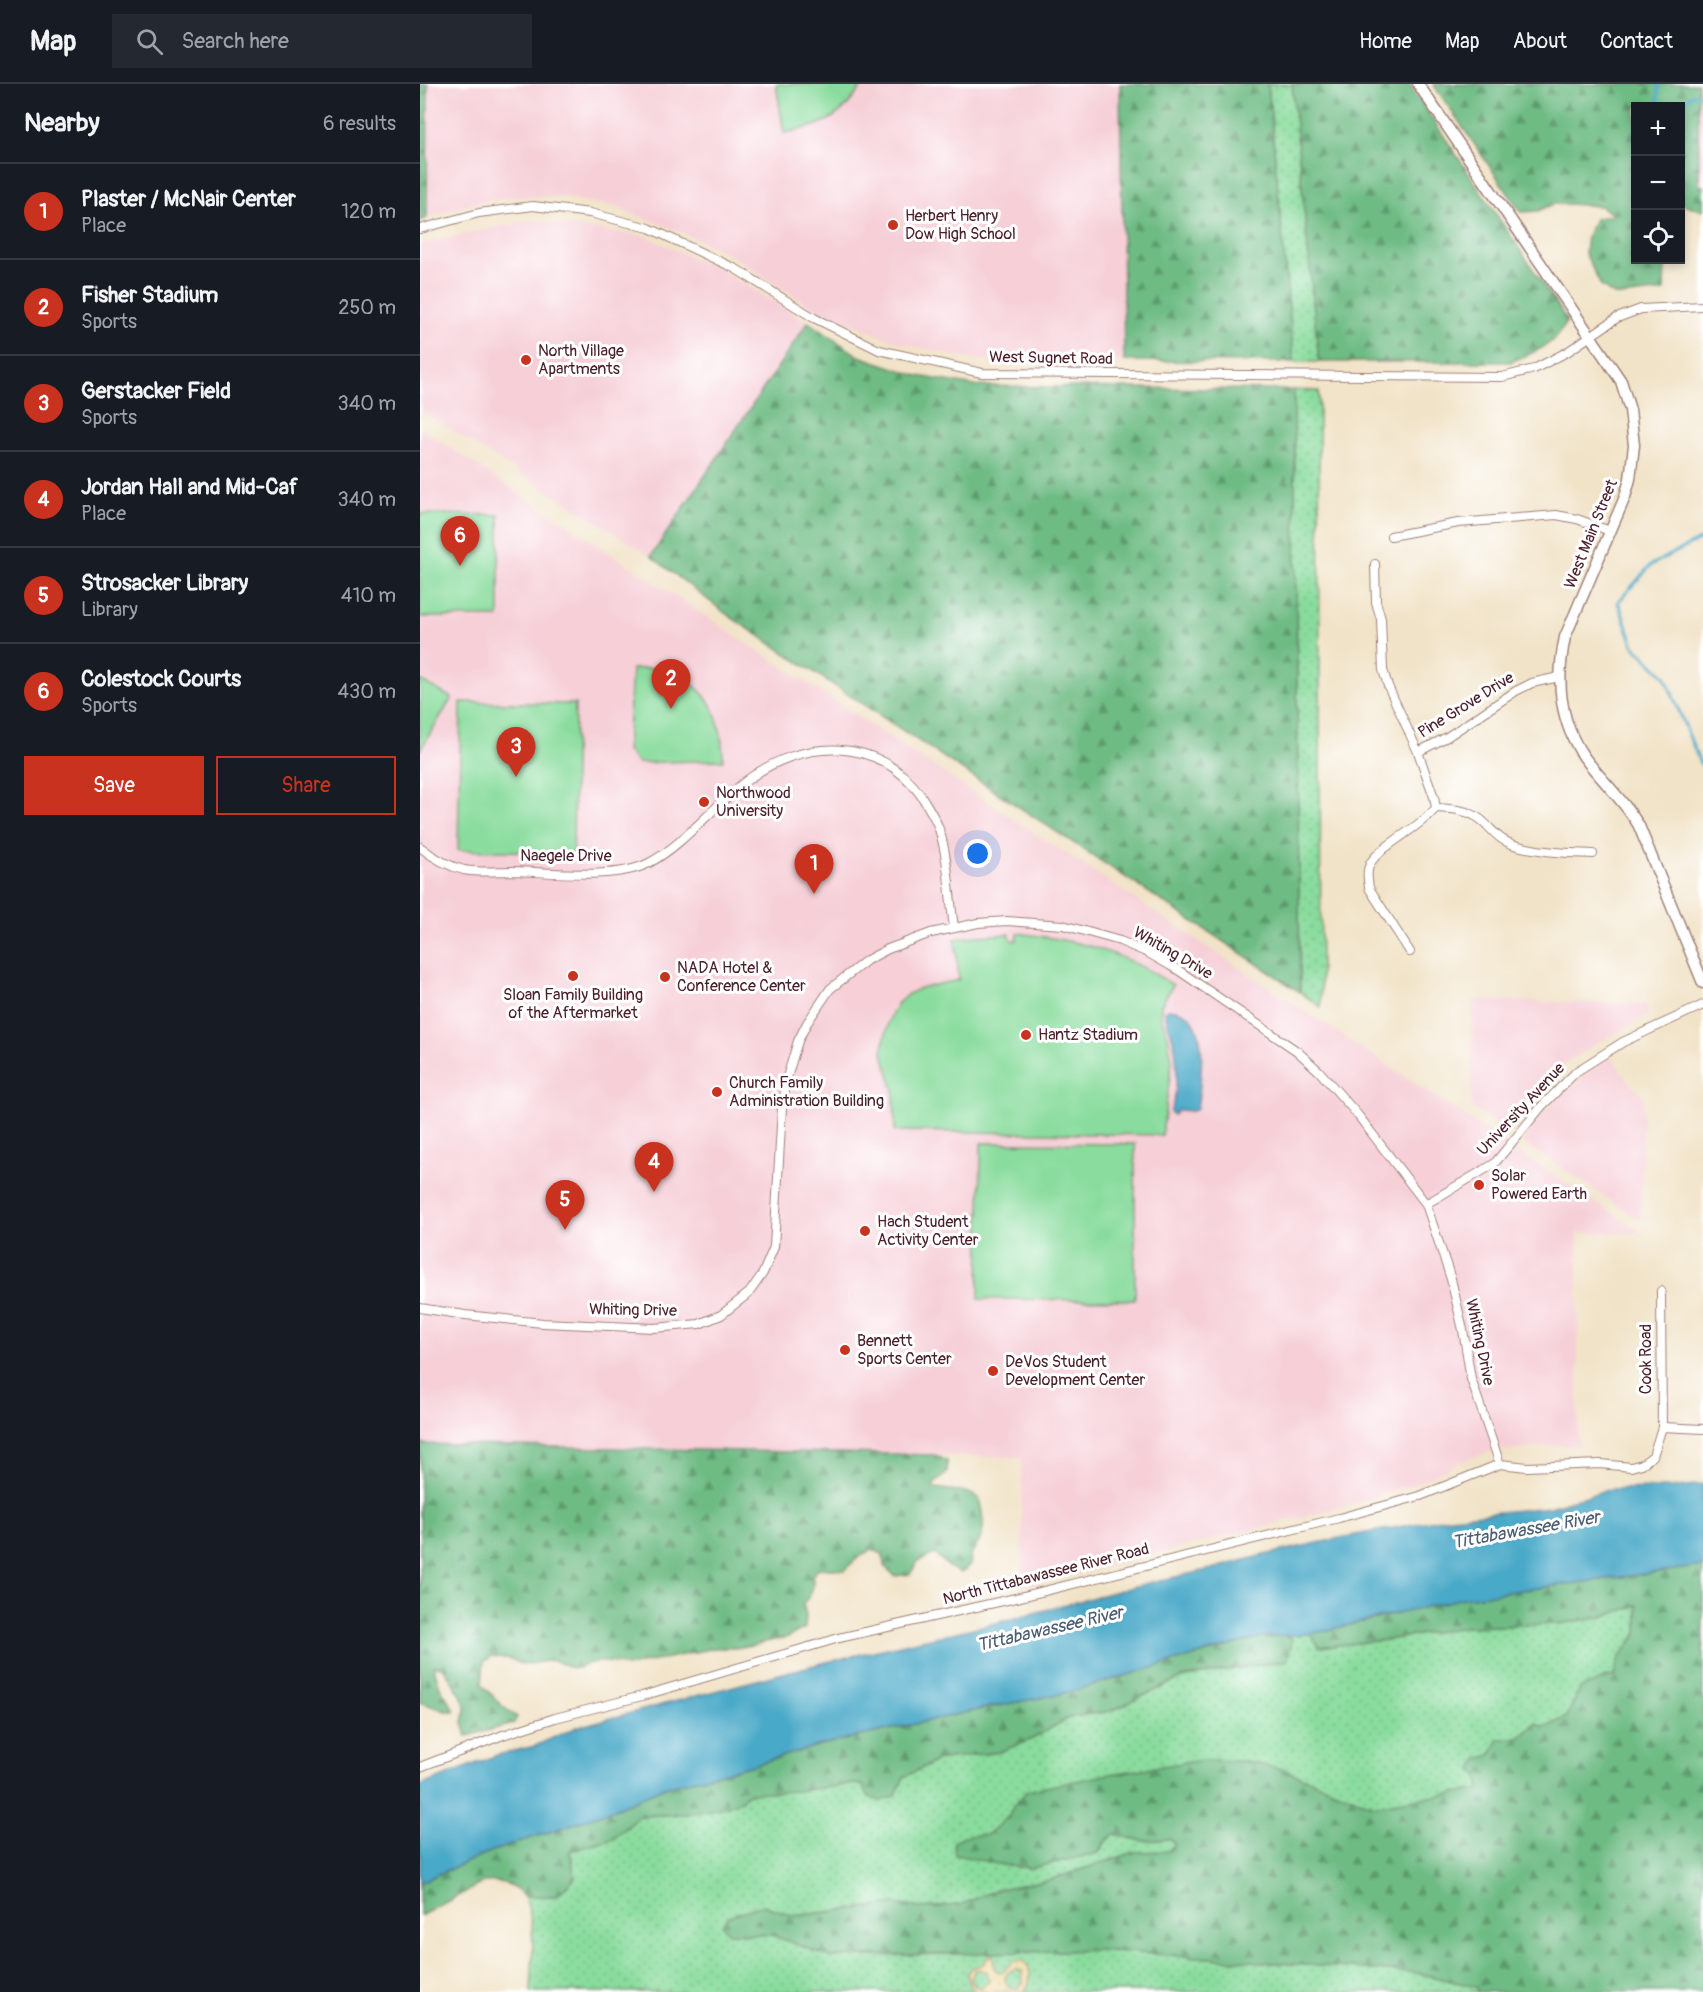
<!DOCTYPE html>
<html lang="en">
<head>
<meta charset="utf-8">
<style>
  :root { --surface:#171b24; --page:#242831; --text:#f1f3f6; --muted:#9ea1a6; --line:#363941; --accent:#c8321e }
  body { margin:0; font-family:Pangolin,sans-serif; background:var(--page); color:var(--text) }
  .controls { position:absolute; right:18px; top:18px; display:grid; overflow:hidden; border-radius:0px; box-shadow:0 3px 9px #0003 }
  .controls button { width:54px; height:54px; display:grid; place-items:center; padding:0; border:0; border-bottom:2px solid var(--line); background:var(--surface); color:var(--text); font:30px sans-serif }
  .you { position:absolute; left:558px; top:770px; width:21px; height:21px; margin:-15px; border:4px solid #fff; border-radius:50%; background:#1a73e8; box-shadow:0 0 0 9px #1a73e833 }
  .badge { display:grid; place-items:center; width:39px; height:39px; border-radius:50%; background:var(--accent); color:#fff; font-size:20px; font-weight:700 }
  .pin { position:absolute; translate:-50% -50px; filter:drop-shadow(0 2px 3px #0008) }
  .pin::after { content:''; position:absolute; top:32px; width:21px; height:18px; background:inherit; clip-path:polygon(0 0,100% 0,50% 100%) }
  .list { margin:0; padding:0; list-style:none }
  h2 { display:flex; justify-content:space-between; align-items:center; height:78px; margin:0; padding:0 24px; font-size:26px }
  h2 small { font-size:20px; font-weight:400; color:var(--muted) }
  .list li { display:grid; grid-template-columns:39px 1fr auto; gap:18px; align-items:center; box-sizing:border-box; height:96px; padding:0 24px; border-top:2px solid var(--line) }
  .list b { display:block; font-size:22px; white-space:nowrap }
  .list p { margin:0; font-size:20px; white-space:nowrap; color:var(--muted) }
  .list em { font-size:20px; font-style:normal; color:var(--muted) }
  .actions { display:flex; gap:12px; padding:18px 24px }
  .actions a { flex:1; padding:14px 0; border:2px solid var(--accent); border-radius:0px; text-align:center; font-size:21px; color:var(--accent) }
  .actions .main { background:var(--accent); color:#fff }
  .icon { flex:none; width:33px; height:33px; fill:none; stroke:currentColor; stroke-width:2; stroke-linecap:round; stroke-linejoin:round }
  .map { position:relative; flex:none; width:1283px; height:1908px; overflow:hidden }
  header { display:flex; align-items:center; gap:36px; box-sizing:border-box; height:84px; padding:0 30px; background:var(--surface); border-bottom:2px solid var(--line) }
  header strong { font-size:28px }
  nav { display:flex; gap:33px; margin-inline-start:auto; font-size:21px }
  .search { width:420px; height:54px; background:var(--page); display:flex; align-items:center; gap:15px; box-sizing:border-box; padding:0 21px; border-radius:0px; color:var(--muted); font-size:22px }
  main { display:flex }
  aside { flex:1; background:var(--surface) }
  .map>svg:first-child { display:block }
  .built { fill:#f6cfd7 }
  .grass { fill:url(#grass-dots); stroke:#6a7e64; stroke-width:1.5 }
  .forest { fill:url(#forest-firs); stroke:#5c6e58; stroke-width:1.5 }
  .sand { fill:url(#sand-dots); stroke:#9c7c64; stroke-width:1.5; fill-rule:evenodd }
  .pitch { fill:#89dc9d; stroke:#6a7e64; stroke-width:1.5 }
  .water { fill:#49a9c8; stroke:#4a647a; stroke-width:1.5 }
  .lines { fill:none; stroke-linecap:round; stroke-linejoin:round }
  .stream { stroke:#49a9c8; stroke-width:3 }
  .minor-casing { stroke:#9e8179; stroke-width:10 }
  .tertiary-casing { stroke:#9e8179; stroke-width:13 }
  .minor { stroke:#fff; stroke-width:8 }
  .tertiary { stroke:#fff; stroke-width:10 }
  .poi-dot { fill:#c8321e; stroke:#fff; stroke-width:2 }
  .labels { text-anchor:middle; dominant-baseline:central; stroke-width:6; stroke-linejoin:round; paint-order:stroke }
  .poi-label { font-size:16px; fill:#4a1f2b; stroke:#fff; text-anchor:start }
  .street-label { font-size:16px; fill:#4a1f2b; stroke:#fff }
  .water-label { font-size:18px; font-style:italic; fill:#4a5d72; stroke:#fff }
</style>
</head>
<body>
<header>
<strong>Map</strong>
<div class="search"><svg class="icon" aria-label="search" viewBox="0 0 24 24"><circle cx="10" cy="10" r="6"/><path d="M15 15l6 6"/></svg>Search here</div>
<nav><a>Home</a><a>Map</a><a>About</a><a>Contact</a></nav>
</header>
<main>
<aside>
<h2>Nearby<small>6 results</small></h2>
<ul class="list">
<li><span class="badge">1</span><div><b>Plaster / McNair Center</b><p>Place</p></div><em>120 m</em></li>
<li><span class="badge">2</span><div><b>Fisher Stadium</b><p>Sports</p></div><em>250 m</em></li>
<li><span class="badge">3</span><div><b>Gerstacker Field</b><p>Sports</p></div><em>340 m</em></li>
<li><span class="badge">4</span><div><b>Jordan Hall and Mid-Caf</b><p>Place</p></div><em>340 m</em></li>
<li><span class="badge">5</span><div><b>Strosacker Library</b><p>Library</p></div><em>410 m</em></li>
<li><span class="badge">6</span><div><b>Colestock Courts</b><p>Sports</p></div><em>430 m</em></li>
</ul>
<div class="actions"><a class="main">Save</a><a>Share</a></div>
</aside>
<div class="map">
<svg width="1283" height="1908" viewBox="0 0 1283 1908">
  <defs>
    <pattern id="grass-dots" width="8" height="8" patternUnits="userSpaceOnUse" patternTransform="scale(1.5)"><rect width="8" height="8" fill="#89dc9d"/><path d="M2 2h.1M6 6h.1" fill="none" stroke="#78bc87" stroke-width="1.8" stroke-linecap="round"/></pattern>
    <pattern id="forest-firs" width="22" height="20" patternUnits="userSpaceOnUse" patternTransform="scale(1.5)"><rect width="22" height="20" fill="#6ebc84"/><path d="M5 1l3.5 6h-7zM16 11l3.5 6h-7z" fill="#5c986c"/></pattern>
    <pattern id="sand-dots" width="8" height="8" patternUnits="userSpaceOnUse" patternTransform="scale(1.5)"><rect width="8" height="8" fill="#eeda9e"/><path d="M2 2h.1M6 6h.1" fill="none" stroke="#cebb88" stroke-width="1.8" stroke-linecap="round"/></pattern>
  </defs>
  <rect width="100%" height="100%" fill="#fff"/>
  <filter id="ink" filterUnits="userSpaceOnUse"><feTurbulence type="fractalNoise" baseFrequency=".0167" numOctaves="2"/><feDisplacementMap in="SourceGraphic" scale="12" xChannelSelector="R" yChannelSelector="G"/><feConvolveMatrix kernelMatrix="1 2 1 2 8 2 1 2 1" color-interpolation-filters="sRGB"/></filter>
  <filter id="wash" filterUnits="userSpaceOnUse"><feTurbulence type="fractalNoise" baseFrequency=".008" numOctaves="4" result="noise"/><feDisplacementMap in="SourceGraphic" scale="24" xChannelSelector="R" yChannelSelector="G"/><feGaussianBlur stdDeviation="1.35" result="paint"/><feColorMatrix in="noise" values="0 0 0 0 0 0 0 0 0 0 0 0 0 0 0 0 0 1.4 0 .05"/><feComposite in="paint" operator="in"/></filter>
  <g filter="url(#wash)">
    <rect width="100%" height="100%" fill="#f1e3c7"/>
    <path class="built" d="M8,0h692l4,277 -150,-1 -74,-17 -84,-33 -87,-56 -48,-22 -65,-25 -54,-10 -59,1 -39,8 -37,12z
      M1278,0h5v102h-4z
      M111,136l113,16 77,34 87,52 -157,234 -231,-146v-166z
      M0,344l1222,805h-64v213l-23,-1 -70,8 -27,10 -39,19 -65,22 -331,83 -2,-130 -601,-13z
      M1052,916l174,4 2,12 -51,27 -34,22 -33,36 -23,30 -36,-24z
      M1192,973l19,28 13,10 -4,125 -118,-78 14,-22 19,-20 32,-28z"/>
    <path class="grass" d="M848,0h24l27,278h-25z
      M874,306l25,1 2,616 -21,-15z
      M1218,1521v28l-19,25 -5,18 -10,2 -31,24 -6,15 -22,11 -9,-5 -16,15 -21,1 -8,16 -12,4 -1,17 3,13 -108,17 -91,-37 -268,36 -5,11 -22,19 -23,1 -9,18 48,11 28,3 67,-15 9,-13 7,-6 29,7 27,-2 6,5 -9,8h-32l-86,28 -50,9 -39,16 -40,3 -25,-4 -101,12 -31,-11 -34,28 43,2 58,22 270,-7 318,23 59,14 1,5h-947c1,-32 6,-67 -7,-96h33l12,-45 44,-12 27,-23 43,-2 39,-6 19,-7 6,-8 108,-9 8,1 6,12 26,-1 9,-19 36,-18 59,-7 33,-13 38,-22 41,-6 70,-33 106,-18 5,-21 -6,-4 25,-1 8,13 67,-7 79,-13 92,-3 41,-6z"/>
    <path class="forest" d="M0,0h8l-1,134 -7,3z
      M700,0h148l26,278 -170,-1z
      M872,0h117l158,236c-10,25 -34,33 -57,42h-191z
      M1013,0h265l1,102h4v25l-22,-8 -1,-97h-44v154h29l-1,31 -43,5 -7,-1 -13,-9 -16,-33 2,-17 8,-17 18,-4 -13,-9 -31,-2h-16l-15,7 -17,1z
      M388,238l51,34 59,20 57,10 319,4 6,602 -571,-376 -78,-60z
      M0,1360l515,11 12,6v12l-13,11v4l33,4 12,6c6,25 8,37 -9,57l1,9 -10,9 -12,-6 -14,-13 -17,7 -8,13 -15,2 -11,-10 -1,-12 -11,-4 -11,5 -17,15 -25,-2 -7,7c3,13 0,19 -9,29l3,11 -1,13 -17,9 -27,6 -25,5h-21l-89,19c-12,-6 -35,-8 -46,1h-8l-19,-8 -30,5 -12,-6 -19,-3 -8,6 -2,22 20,22 15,11 -4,7 -46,12 -4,-14 3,-14 -5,-13 -18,-28 -10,-1 7,21 15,24h-10l-25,-9z
      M1283,1482v426h-225l-1,-5 -59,-14 -318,-23 -270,7 -58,-22 -43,-2 -8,-8 7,-9 35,-11 31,11 101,-12 25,4 40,-3 39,-16 50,-9 86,-28 33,-1 7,-7 -5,-5 -27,2 -29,-7 -7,6 -9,13 -67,15 -28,-3 -48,-10 -1,-13 10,-6 23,-1 22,-19 5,-11 13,-14 83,-17 93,-14 41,1 38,8 91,37 108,-17 -3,-13 -5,-6 5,-11 13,-4 8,-16 21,-1 16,-15 9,5 22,-11 13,-29 34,-12 5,-18 19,-25v-28l-40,13 -41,6 -92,3 -79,13 -67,7 -8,-13 152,-36z
      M866,1551l7,4 -6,21 -106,18 -70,33 -41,6 -38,22 -33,13 -59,7 -36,18 -9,19 -14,5 -12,-4 -6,-12 -8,-1 -58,7 -50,2 -6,8 -19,7 -39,6 -43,2 -27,23 -43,12 5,27 -18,18h-33c-12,-13 -24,-16 -40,-14l-64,34v-34l67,-29 118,-40 60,-26 88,-22 67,-20 166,-37 79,-15 196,-56z"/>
    <path class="sand" d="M568,1872h5l1,11 3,5 4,1 13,-12h10c9,10 7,21 0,31h-49l-5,-7 -3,-12 4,-5 13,-4zM558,1885l8,3 3,9 -7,6h-6l-5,-6 3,-11zM598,1885l4,3 1,10 -4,6 -10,-1c-8,-9 -2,-17 9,-18z"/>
    <path class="pitch" d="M356,0h87c-22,36 -40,41 -79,49z
      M0,430l79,1v102h-79z
      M236,584c50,13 66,42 67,92l-85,3 -11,-12 5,-82z
      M0,596l32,18 -32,52z
      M41,618l114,2 -2,149 -115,-3z
      M598,849c62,8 102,17 155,52l-12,20v12l7,20 4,24 -10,74 -267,-4 -1,-41 -12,-39 7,-31 8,-16 11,-10 12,-6 39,-8 -4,-41 20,-3 35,-2 1,6 6,1z
      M561,1059l154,1v156l-156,-1z"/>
    <path class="water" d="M748,925c6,1 13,1 18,5 24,15 14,71 11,95l-4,2 -15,-1 -5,5 -3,-3c8,-15 8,-52 4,-68 -2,-11 -8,-22 -9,-33z
      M1283,1400v82l-240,32 -152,36 -50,3 -196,56 -79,15 -166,37 -67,20 -88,22 -60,26 -118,40 -67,29v-96l77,-31 38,-9 42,-19 245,-64 178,-41 148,-39 64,-14 52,-14 76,-17 111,-21 99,-10 60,-18 61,-1z"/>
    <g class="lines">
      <path class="stream" d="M1236,0l3,2 -1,15 2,5
        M1258,22l15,-12 10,1
        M1283,454l-52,27 -33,37 16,44 31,30 35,87 3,3"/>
    </g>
  </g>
  <g filter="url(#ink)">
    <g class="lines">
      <g class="minor-casing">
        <path id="minor" d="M0,145l59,-16 54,-7 57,7 59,15 87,41 78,49 65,32 103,23 520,4 32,-8 33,-17 50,-34 24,-9 62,-3
          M971,452l67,-13 98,-8 21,4 33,12
          M955,480l1,38 5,17 2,51 5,16 30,66
          M1016,724c14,1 28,1 41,9 12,7 17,20 32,26 23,9 60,10 84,11
          M0,763c14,11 27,19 44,23 16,3 34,1 50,1 38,1 102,9 135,-8 33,-17 67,-59 97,-82 55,-43 134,-46 176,16 6,10 13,20 17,32 10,31 10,66 15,98
          M990,868l-41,-64c-1,-9 -3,-16 1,-24 8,-17 50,-36 66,-56l-2,-11 -16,-45 29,-15 69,-46 16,-8 27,-6
          M1006,1120l68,-40 48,-58 35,-35 46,-29 80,-37
          M0,1224l45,7 78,8 111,5 45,-4 22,-9 28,-22 14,-20 11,-26 8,-139 6,-34 10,-33 9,-18 23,-34 37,-29 21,-11 43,-16 47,-10 29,-2 56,4 57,16 28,12 30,17 119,81 22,20 38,43 69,90 25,75 12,51 8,49 29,85
          M1242,1343l41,2
          M0,1683l83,-32 52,-17 87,-22 197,-58 177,-40 323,-80 81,-22 80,-32 27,3 73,-3 31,3 11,-3 11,-8 9,-29 -1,-136"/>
      </g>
      <g class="tertiary-casing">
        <path id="tertiary" d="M998,0l203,297 9,29 4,35 -4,34 -5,18 -60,140c-9,42 -6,84 19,120 18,24 40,43 55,69l64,157"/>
      </g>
      <use href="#minor" class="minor"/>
      <use href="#tertiary" class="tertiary"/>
    </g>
  </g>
  <g class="poi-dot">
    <circle cx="473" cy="141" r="6"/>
    <circle cx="106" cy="276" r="6"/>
    <circle cx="284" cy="718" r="6"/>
    <circle cx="153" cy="892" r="6"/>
    <circle cx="245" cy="893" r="6"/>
    <circle cx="606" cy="951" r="6"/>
    <circle cx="297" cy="1008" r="6"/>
    <circle cx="1059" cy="1101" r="6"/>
    <circle cx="445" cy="1147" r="6"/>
    <circle cx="425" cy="1266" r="6"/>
    <circle cx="573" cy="1287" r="6"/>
  </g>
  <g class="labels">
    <g class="poi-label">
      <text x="485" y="132">Herbert Henry<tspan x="485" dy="18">Dow High School</tspan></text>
      <text x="118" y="267">North Village<tspan x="118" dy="18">Apartments</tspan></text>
      <text x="296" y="709">Northwood<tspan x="296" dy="18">University</tspan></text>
      <text x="257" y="884">NADA Hotel &amp;<tspan x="257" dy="18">Conference Center</tspan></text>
      <text x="153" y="911" text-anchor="middle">Sloan Family Building<tspan x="153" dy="18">of the Aftermarket</tspan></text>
      <text x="618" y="951">Hantz Stadium</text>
      <text x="309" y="999">Church Family<tspan x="309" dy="18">Administration Building</tspan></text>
      <text x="1071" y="1092">Solar<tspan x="1071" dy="18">Powered Earth</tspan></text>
      <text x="457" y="1138">Hach Student<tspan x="457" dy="18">Activity Center</tspan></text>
      <text x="437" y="1257">Bennett<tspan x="437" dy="18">Sports Center</tspan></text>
      <text x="585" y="1278">DeVos Student<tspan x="585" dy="18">Development Center</tspan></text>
    </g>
    <g class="street-label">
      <text transform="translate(631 274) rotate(1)">West Sugnet Road</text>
      <text transform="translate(1171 450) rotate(-68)">West Main Street</text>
      <text transform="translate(1046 621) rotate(-32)">Pine Grove Drive</text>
      <text x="146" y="772">Naegele Drive</text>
      <text transform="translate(753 869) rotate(30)">Whiting Drive</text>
      <text transform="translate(1101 1025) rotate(-47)">University Avenue</text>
      <text transform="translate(213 1226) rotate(1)">Whiting Drive</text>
      <text transform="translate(1060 1258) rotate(78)">Whiting Drive</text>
      <text transform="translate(1226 1275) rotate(-90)">Cook Road</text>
      <text transform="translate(626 1490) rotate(-14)">North Tittabawassee River Road</text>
    </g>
    <g class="water-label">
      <text transform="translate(1106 1446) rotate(-10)">Tittabawassee River</text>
      <text transform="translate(630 1545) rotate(-13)">Tittabawassee River</text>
    </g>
  </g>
</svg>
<div class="controls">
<button>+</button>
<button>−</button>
<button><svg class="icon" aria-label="locate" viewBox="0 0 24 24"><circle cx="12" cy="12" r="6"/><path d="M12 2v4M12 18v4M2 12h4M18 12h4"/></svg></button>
</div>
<div class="you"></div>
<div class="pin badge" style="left:394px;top:810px">1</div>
<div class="pin badge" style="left:251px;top:625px">2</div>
<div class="pin badge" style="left:96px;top:693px">3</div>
<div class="pin badge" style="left:234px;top:1108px">4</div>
<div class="pin badge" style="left:145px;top:1146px">5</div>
<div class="pin badge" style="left:40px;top:482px">6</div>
</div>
</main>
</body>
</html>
